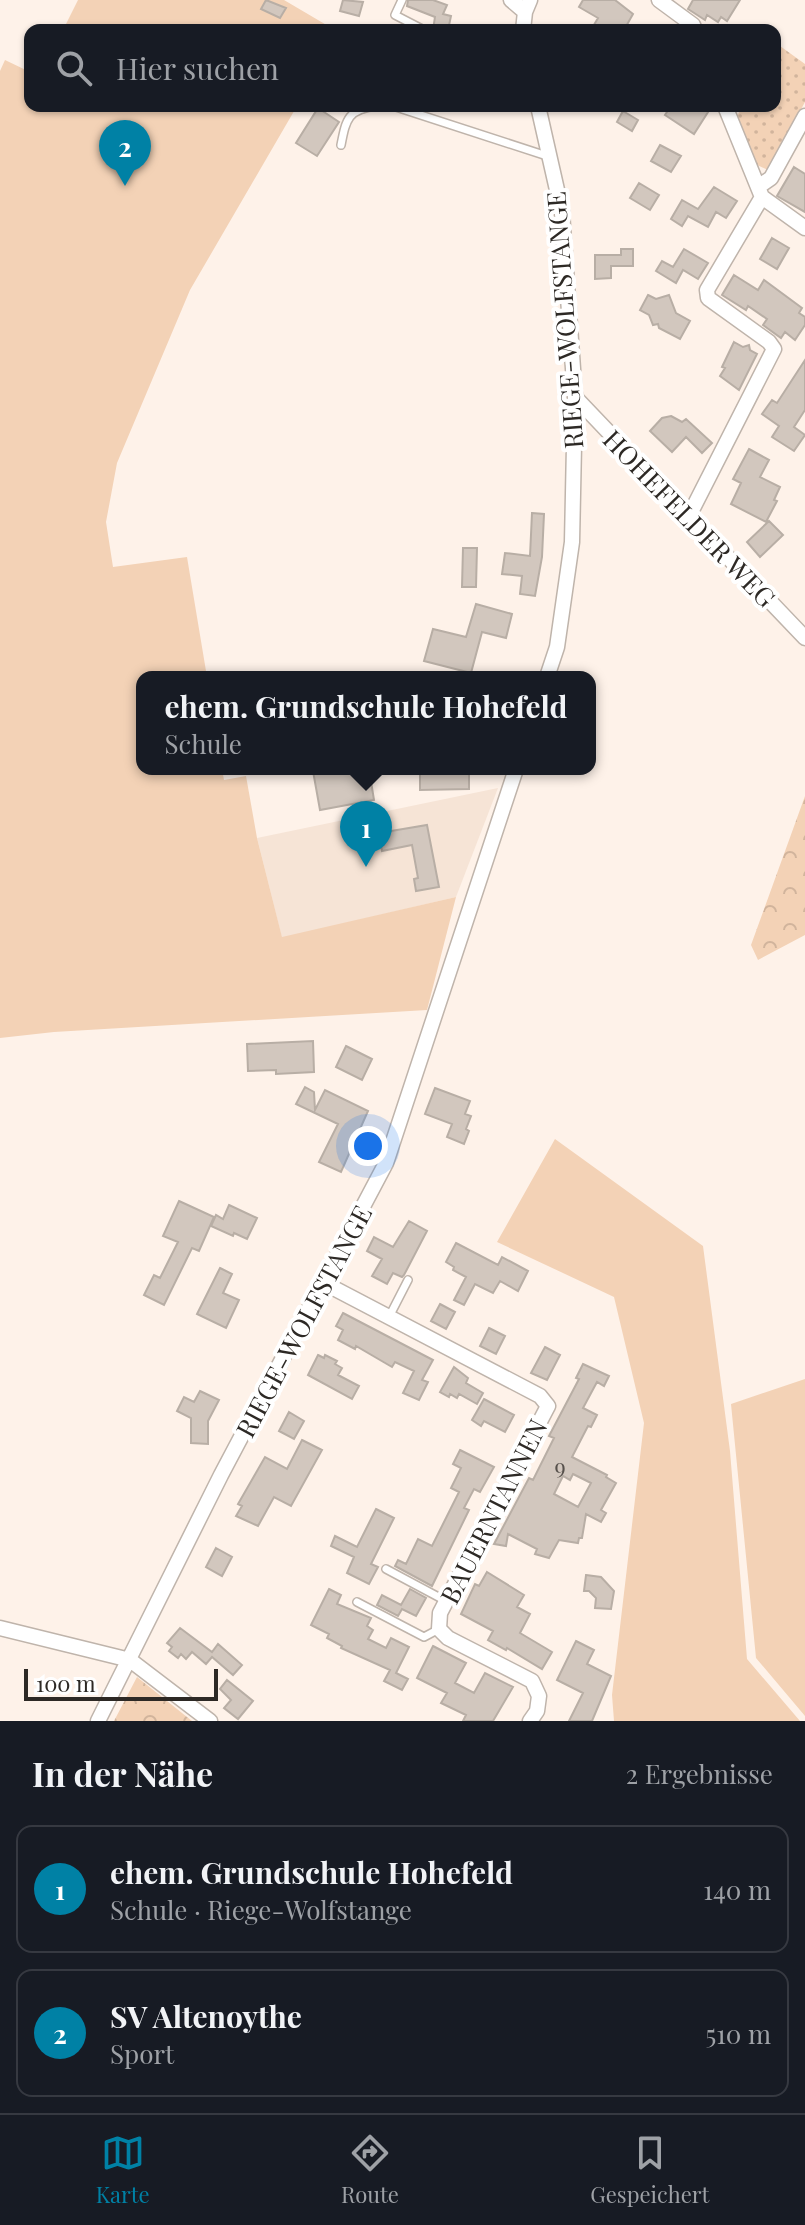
<!DOCTYPE html>
<html lang="de">
<head>
<meta charset="utf-8">
<style>
  :root { --surface:#171b24; --page:#20242c; --text:#f1f3f6; --muted:#9ea1a6; --line:#363941; --accent:#0081a5 }
  body { margin:0; font-family:"Playfair Display",serif; background:var(--page); color:var(--text) }
  .scale { position:absolute; left:24px; bottom:20px; width:194px; box-sizing:border-box; padding-left:8px; border:4px solid #2d2925; border-top:0; font-size:22px; line-height:28px; white-space:nowrap; color:#2d2925; -webkit-text-stroke:6px #fff; paint-order:stroke }
  .you { position:absolute; left:368px; top:1146px; width:28px; height:28px; margin:-20px; border:6px solid #fff; border-radius:50%; background:#1a73e8; box-shadow:0 0 0 12px #1a73e833 }
  .badge { display:grid; place-items:center; width:52px; height:52px; border-radius:50%; background:var(--accent); color:#fff; font-size:26px; font-weight:700 }
  .pin { position:absolute; translate:-50% -66px; filter:drop-shadow(0 2px 4px #0008) }
  .pin::after { content:''; position:absolute; top:42px; width:28px; height:24px; background:inherit; clip-path:polygon(0 0,100% 0,50% 100%) }
  .popup { position:absolute; left:136px; top:671px; width:460px; height:104px; box-sizing:border-box; display:grid; place-content:center; border-radius:16px; background:var(--surface); filter:drop-shadow(0 2px 6px #0005); font-size:26px; white-space:nowrap; color:var(--muted) }
  .popup b { font-size:30px; color:var(--text) }
  .popup::after { content:''; position:absolute; left:50%; top:100%; margin-left:-16px; border:16px solid transparent; border-top-color:var(--surface) }
  .list { margin:0; padding:0; list-style:none }
  h2 { display:flex; justify-content:space-between; align-items:center; height:104px; margin:0; padding:0 32px; font-size:34px }
  h2 small { font-size:26px; font-weight:400; color:var(--muted) }
  .list li { display:grid; grid-template-columns:52px 1fr auto; gap:24px; align-items:center; box-sizing:border-box; height:128px; margin:0 16px 16px; padding:0 16px; border:2px solid var(--line); border-radius:16px }
  .list b { display:block; font-size:30px; white-space:nowrap }
  .list p { margin:0; font-size:26px; white-space:nowrap; color:var(--muted) }
  .list em { font-size:26px; font-style:normal; color:var(--muted) }
  .icon { flex:none; width:44px; height:44px; fill:none; stroke:currentColor; stroke-width:2; stroke-linecap:round; stroke-linejoin:round }
  .map { position:relative; flex:none; width:805px; height:1721px; overflow:hidden }
  .search { position:absolute; background:var(--surface); box-shadow:0 2px 6px #0004; left:24px; right:24px; top:24px; height:88px; display:flex; align-items:center; gap:20px; box-sizing:border-box; padding:0 28px; border-radius:16px; color:var(--muted); font-size:30px }
  .sheet { height:392px; background:var(--surface) }
  nav { display:flex; justify-content:space-around; align-items:center; box-sizing:border-box; height:112px; border-top:2px solid var(--line); background:var(--surface); font-size:22px; color:var(--muted) }
  nav a { display:grid; justify-items:center; gap:4px }
  nav .on { color:var(--accent) }
  .map>svg:first-child { display:block }
  .built { fill:#f6e4d6 }
  .grass { fill:#f3d2b6 }
  .forest { fill:url(#forest-crowns) }
  .park { fill:url(#park-dots) }
  .building { fill:#d2c7be; stroke:#b8aea5; stroke-width:2; fill-rule:evenodd }
  .lines { fill:none; stroke-linecap:round; stroke-linejoin:round }
  .service-casing { stroke:#bfb4ab; stroke-width:10 }
  .minor-casing { stroke:#bfb4ab; stroke-width:17 }
  .service { stroke:#fff; stroke-width:7 }
  .minor { stroke:#fff; stroke-width:14 }
  .labels { text-anchor:middle; dominant-baseline:central; stroke-width:8; stroke-linejoin:round; paint-order:stroke }
  .number-label { font-size:22px; fill:#56504b }
  .street-label { font-size:26px; fill:#2d2925; stroke:#fff }
</style>
</head>
<body>
<div class="map">
<svg width="805" height="1721" viewBox="0 0 805 1721">
  <defs>
    <pattern id="forest-crowns" width="20" height="18" patternUnits="userSpaceOnUse" patternTransform="scale(2)"><rect width="20" height="18" fill="#f3d2b6"/><path d="M2 6a3 3 0 1 1 6 0M12 15a3 3 0 1 1 6 0" fill="none" stroke="#d1b49c"/></pattern>
    <pattern id="park-dots" width="8" height="8" patternUnits="userSpaceOnUse" patternTransform="scale(2)"><rect width="8" height="8" fill="#f3d2b6"/><path d="M2 2h.1M6 6h.1" fill="none" stroke="#d1b49c" stroke-width="1.8" stroke-linecap="round"/></pattern>
  </defs>
  <rect width="100%" height="100%" fill="#fef2e9"/>
  <path class="built" d="M498,788l-42,109 -174,41 -25,-100z"/>
  <path class="grass" d="M78,0h206l51,30h-272z
    M5,60l25,12v34h267l-107,184 -73,173 -11,59 7,45 74,-10 20,120h-65v92h80l2,11 22,-4 11,62 25,99 174,-40 -29,113 -373,22 -54,6v-967z
    M555,1139l148,107 27,205 17,208 53,62h-186l-2,-26 32,-272 -30,-126 -117,-55z
    M805,1379v337l-49,-58 -25,-254z"/>
  <path class="forest" d="M805,796v139l-47,25 -7,-15z
    M137,1677l55,44h-78z"/>
  <path class="park" d="M780,46l25,18v38l-37,68 -13,-6 -20,-45 8,-13h32v-51z"/>
  <path class="building" d="M266,0l20,8 -6,10 -19,-9z
    M343,0l20,2 -4,14 -19,-5z
    M408,0h25l14,5 -4,9 8,2 -3,14h-15l2,-13 -28,-11z
    M583,0h32l18,14 -9,16h-33l7,-12 -19,-11z
    M693,0h47l-13,21 -6,-4 -3,5 -11,-7 -2,5 -17,-11z
    M671,106h27l10,6 -14,22 -29,-19z
    M318,108l21,14 -22,34 -21,-13z
    M623,111l15,9 -6,11 -15,-9z
    M660,145l21,11 -10,16 -20,-11z
    M794,167l11,7v38l-28,-16z
    M639,183l20,12 -9,15 -20,-12z
    M714,187l23,14 -11,17 -10,-6 -8,15 -20,-11 -6,10 -11,-7 11,-19 16,9z
    M772,238l17,10 -12,21 -17,-10z
    M621,249h12v17h-22v12l-16,1v-24h26z
    M684,249l24,14 -10,16 -15,-9 -7,13 -20,-12 6,-10 11,6z
    M734,275l24,15 6,-10 38,28 -3,5 6,4v8l-10,15 -10,-8 -4,6 -18,-13 4,-6 -19,-13 -2,4 -24,-15z
    M648,295l8,4 13,-4 7,18 14,8 -10,18 -21,-11 -1,-4 -5,1 -4,-10 -9,-5z
    M734,342l9,5 6,-2 1,5 7,4 -18,36 -19,-14 5,-8 -3,-1z
    M805,360v50l-11,17 11,8 -11,16 -22,-14 7,-11 -17,-12 10,-14 5,3z
    M671,416l11,6 4,-3 26,24 -10,10 -16,-16 -14,15 -22,-21 12,-13z
    M749,449l20,11 -9,17 20,10 -6,13 3,1 -11,21 -35,-18 10,-21 -8,-4z
    M532,513l12,1 -2,43 -7,39 -15,-2 2,-18 -20,-2 3,-21 25,3z
    M769,521l14,14 -23,22 -13,-15z
    M463,548h14l-1,39h-14z
    M476,604l36,10 -6,24 -24,-6 -11,41 -47,-12 9,-32 33,8z
    M326,769h43l5,31 -54,10 -7,-39z
    M420,769h49v20l-49,1z
    M427,825l12,62 -23,4 -2,-12 4,-1 -6,-33 -30,6 -3,-18z
    M313,1041l1,31 -38,2v-4l-28,1 -1,-27z
    M346,1046l26,13 -10,21 -26,-13z
    M305,1087l9,5 1,18 10,-20 43,21 -27,61 -22,-10 19,-38 -42,-20z
    M435,1088l35,13 -5,13 6,2 -5,13 3,2 -5,13 -17,-7 5,-13 -27,-10z
    M179,1201l35,16 -15,34 -7,-3 -28,57 -20,-10 10,-20 6,3 18,-36 -15,-6z
    M229,1205l28,13 -10,21 -13,-6 -1,3 -22,-10 5,-11 7,4z
    M409,1221l18,10 -23,44 -2,2 -9,-4 -6,11 -15,-8 10,-17 -15,-8 7,-14 19,10z
    M456,1243l42,22 4,-8 26,14 -10,20 -18,-10 -7,12 -18,-9 -11,21 -10,-5 12,-23 -13,-7 1,-3 -8,-5z
    M220,1268l12,6 -9,19 16,7 -13,28 -29,-14z
    M440,1304l15,8 -9,17 -15,-8z
    M343,1313l90,47 -11,20 6,2 -9,18 -16,-7 11,-22 -19,-9 -3,5 -36,-21 -1,3 -17,-9 5,-10 -7,-4z
    M489,1328l16,8 -9,18 -16,-8z
    M545,1347l15,8 -13,25 -16,-7z
    M318,1355l6,3 1,-3 12,6 -2,3 7,4 -4,7 21,11 -7,13 -44,-24z
    M583,1364l26,12 -5,10 -7,-4 -14,26 14,7 -6,12 -3,-1 -16,31 35,18 -1,2 10,6 -15,27 5,3 -5,9 -15,-8 -4,24h-3l-1,5 -19,-3 -10,18 -14,-4 2,-5 -29,-15 -2,12 -12,-2 35,-66 4,2 21,-42 -5,-2 30,-57 -3,-1zM573,1474l18,9 -13,24 -24,-13 9,-18 7,4z
    M454,1367l14,11 -2,5 17,10 -6,11 -18,-10 -2,4 -7,-4 -1,3 -9,-5z
    M200,1391l19,9 -11,21v23l-17,-1v-25l-14,-7 7,-14 10,5z
    M484,1399l30,16 -9,17 -21,-11 -3,5 -9,-6z
    M289,1412l15,9 -10,18 -15,-8z
    M302,1440l20,10 -31,56 -17,-9 -16,29 -22,-10 6,-10 -4,-2 27,-47 22,12z
    M460,1450l34,17 -14,25 -6,-3 -10,19 5,2 -37,76 -37,-20 3,-6 8,4 12,-25 14,7 27,-54 -8,-4 10,-20 -8,-4z
    M376,1509l18,9 -23,46 7,3 -9,17 -22,-11 7,-16 -23,-11 4,-10 22,11z
    M216,1548l16,9 -10,19 -16,-9z
    M487,1572l37,23 -7,12 13,7 -10,19 32,19 -10,17 -35,-21 -1,2 -18,-10 5,-9 -32,-17 14,-30 4,2z
    M586,1575l15,2 13,14 -3,18 -16,-1 1,-10 -7,-7h-5z
    M329,1589l12,6 -4,9 34,14 -4,8 6,4 -5,9 18,9 5,-10 18,9 -13,26 12,6 -6,11 -18,-9 6,-11 -49,-22 1,-2 -15,-8 2,-4 -18,-9z
    M410,1589l16,9 -10,18 -14,-7 -4,7 -21,-11 5,-10 19,10z
    M180,1628l32,24 6,-8 24,21 -9,10 -21,-18 -6,7 -14,-12 -6,7 -5,-5 -3,4 -9,-7 3,-4 -5,-4z
    M576,1641l18,9 -7,14 24,12 -19,45h-23l14,-28 -26,-13z
    M433,1646l33,17 -11,20 19,10 11,-20 28,14 -20,34h-30l3,-6 -25,-12 6,-10 -30,-15z
    M227,1680l26,21 -15,18 -14,-11 7,-8 -11,-11z"/>
  <g class="lines">
    <g class="service-casing">
      <path id="service" d="M402,0l-7,15 29,15
        M380,106h13l154,50
        M341,145c5,-26 7,-36 36,-39
        M389,1317l19,-37
        M386,1569l60,32
        M357,1602l67,35 15,-8"/>
    </g>
    <g class="minor-casing">
      <path id="minor" d="M511,0l14,12
        M659,0l34,25 2,5
        M523,30l2,-18 5,-12
        M538,106l24,106 13,185 -3,145 -15,105 -10,30
        M758,187l13,-9 34,-62
        M762,197l43,31
        M575,397l230,241
        M689,516l85,-167 -5,-7 -61,-44 -1,-8 55,-93 -37,-91
        M322,1282l218,114 8,10 -108,207 -1,16 9,9 84,43 7,15 -2,15 -7,10
        M0,1628l130,32 80,61
        M98,1721l123,-246 165,-312 130,-394"/>
    </g>
    <use href="#service" class="service"/>
    <use href="#minor" class="minor"/>
  </g>
  <g class="labels">
    <g class="number-label">
      <text x="560" y="1466">9</text>
    </g>
    <g class="street-label">
      <text transform="translate(564 320) rotate(-94)">RIEGE-WOLFSTANGE</text>
      <text transform="translate(690 518) rotate(46)">HOHEFELDER WEG</text>
      <text transform="translate(303 1321) rotate(-62)">RIEGE-WOLFSTANGE</text>
      <text transform="translate(493 1511) rotate(-63)">BAUERNTANNEN</text>
    </g>
  </g>
</svg>
<div class="scale">100 m</div>
<div class="you"></div>
<div class="pin badge" style="left:366px;top:867px">1</div>
<div class="popup"><b>ehem. Grundschule Hohefeld</b>Schule</div>
<div class="pin badge" style="left:125px;top:186px">2</div>
<div class="search"><svg class="icon" aria-label="search" viewBox="0 0 24 24"><circle cx="10" cy="10" r="6"/><path d="M15 15l6 6"/></svg>Hier suchen</div>
</div>
<section class="sheet">
<h2>In der Nähe<small>2 Ergebnisse</small></h2>
<ul class="list">
<li><span class="badge">1</span><div><b>ehem. Grundschule Hohefeld</b><p>Schule · Riege-Wolfstange</p></div><em>140 m</em></li>
<li><span class="badge">2</span><div><b>SV Altenoythe</b><p>Sport</p></div><em>510 m</em></li>
</ul>
</section>
<nav>
<a class="on"><svg class="icon" aria-label="map" viewBox="0 0 24 24"><path d="M3 6l6-2 6 2 6-2v14l-6 2-6-2-6 2zM9 4v14M15 6v14"/></svg>Karte</a>
<a><svg class="icon" aria-label="directions" viewBox="0 0 24 24"><path d="M12 3l9 9-9 9-9-9zM9 14v-3h6M13 9l2 2-2 2"/></svg>Route</a>
<a><svg class="icon" aria-label="saved" viewBox="0 0 24 24"><path d="M7 4h10v16l-5-4-5 4z"/></svg>Gespeichert</a>
</nav>
</body>
</html>
